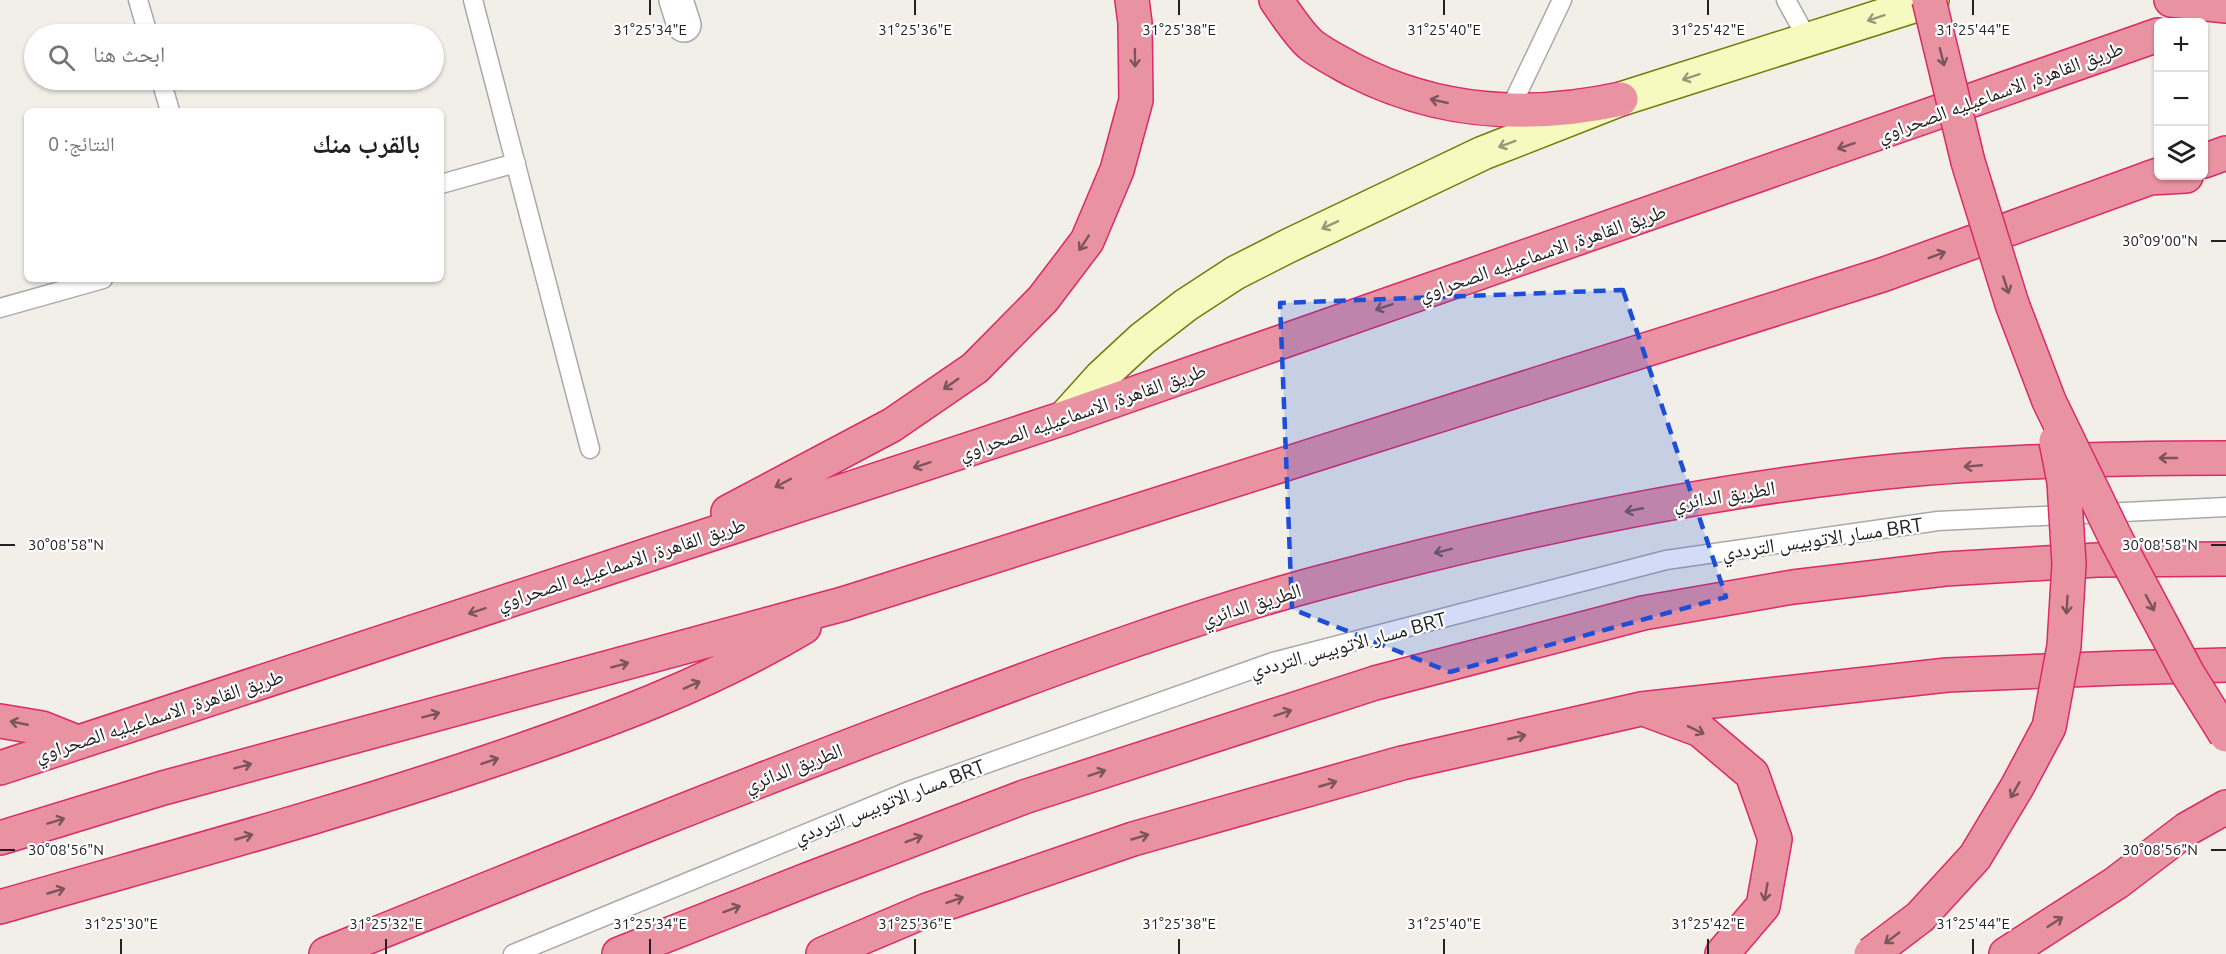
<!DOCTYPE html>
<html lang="ar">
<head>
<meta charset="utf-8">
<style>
  :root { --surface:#fff; --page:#f6f6f6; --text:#202124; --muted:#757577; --line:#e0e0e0 }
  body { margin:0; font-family:Ubuntu,"Noto Naskh Arabic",sans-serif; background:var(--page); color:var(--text); direction:rtl }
  .controls { position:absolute; right:18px; top:18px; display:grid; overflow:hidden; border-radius:9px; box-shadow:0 2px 4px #0004 }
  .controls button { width:54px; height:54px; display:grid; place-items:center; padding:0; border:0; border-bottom:2px solid var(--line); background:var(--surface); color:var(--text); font:30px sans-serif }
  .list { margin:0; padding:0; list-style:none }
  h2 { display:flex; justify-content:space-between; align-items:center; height:78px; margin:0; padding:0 24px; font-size:26px }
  h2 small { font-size:20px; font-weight:400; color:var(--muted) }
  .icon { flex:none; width:33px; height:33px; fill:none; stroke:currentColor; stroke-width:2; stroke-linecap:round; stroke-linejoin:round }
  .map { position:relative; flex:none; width:2226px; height:954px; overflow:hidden; direction:ltr }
  .search { position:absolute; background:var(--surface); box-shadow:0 2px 4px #0004; left:24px; top:24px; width:420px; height:66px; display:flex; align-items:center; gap:15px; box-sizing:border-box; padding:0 21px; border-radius:33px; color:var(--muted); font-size:22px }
  .panel { position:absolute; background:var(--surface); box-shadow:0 2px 4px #0004; left:24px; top:108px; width:420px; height:174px; border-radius:9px; direction:rtl }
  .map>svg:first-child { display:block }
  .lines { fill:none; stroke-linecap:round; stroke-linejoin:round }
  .lane-casing { stroke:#a9a9a9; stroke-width:21 }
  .street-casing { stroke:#a9a9a9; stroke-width:36 }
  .secondary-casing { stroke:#707d05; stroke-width:36 }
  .highway-casing { stroke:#dc2a67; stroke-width:36 }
  .lane { stroke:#fff; stroke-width:18 }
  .street { stroke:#fff; stroke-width:33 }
  .secondary { stroke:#f7fabf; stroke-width:33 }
  .highway { stroke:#e892a2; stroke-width:33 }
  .highway-bridge-casing { stroke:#dc2a67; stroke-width:36; stroke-linecap:butt }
  .highway-bridge { stroke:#e892a2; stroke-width:33 }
  .oneway { stroke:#979978 }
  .oneway2 { stroke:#7b545c }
  .marked { fill:#1d4ed8; fill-opacity:0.2; stroke:#1d4ed8; stroke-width:4.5; stroke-dasharray:12 8; stroke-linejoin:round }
  .ticks { fill:none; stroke:#222; stroke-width:2 }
  .labels { text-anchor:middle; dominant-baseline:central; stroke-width:4.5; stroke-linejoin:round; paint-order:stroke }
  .street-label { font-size:20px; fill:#222; stroke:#fff }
  .ticks-label { font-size:15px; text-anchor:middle; fill:#222; stroke:#fff; stroke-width:4.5; stroke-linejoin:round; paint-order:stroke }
</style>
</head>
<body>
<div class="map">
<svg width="2226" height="954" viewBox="0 0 2226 954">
  <rect width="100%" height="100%" fill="#f2efe9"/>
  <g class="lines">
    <g class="lane-casing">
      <path id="lane" d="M138,0l10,34
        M473,0l117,449
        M1786,0l22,40
        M161,80l9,31
        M1509,111l53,-111
        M441,184l75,-21
        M0,308l103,-29
        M513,954l396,-163 364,-129 393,-102 272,-39 288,-14"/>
    </g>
    <g class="street-casing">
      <path id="street" d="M676,0l8,25"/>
    </g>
    <g class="secondary-casing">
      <path id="secondary" d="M1064,418l37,-41 41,-38 44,-34 49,-32 53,-27 195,-93 138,-54 311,-99"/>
    </g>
    <g class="highway-casing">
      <path id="highway" d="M1276,0c10,14 21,32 34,44 12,10 29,18 43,26 86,44 175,49 268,29
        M2171,0l55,6
        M2204,161l22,-8
        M2149,178l37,-2
        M728,512l164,-87 83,-57 68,-69 44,-58 30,-71 19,-70 -1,-77 -3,-23
        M1649,711l51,19 52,44 23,65 -12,67 -41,48
        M0,721l42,7 35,14
        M0,768l1064,-350 1094,-383
        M0,838l163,-50 680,-184 1039,-329 276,-100
        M0,907c166,-48 332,-92 496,-148 106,-36 211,-74 308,-132
        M326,954c203,-82 405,-164 610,-241 127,-48 255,-96 386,-131 176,-47 355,-86 536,-107 122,-14 246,-17 368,-17
        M619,954l190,-75 215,-82 351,-114 268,-70 150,-26 152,-18 152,-9 129,-1
        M823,954l104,-44 206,-71 269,-76 239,-54 306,-34 172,-7 107,-3
        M2006,954l110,-71 71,-54 39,-22"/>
    </g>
    <use href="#lane" class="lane"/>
    <use href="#street" class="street"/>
    <use href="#secondary" class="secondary"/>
    <use href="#highway" class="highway"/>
    <g class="highway-bridge-casing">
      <path id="highway-bridge" d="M1929,0l39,162 44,142 37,97 67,138 72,135 38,61
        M1871,954l49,-37 55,-60 42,-70 32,-60 15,-81 5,-82 -5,-82 -8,-41"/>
    </g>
    <use href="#highway-bridge" class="highway-bridge"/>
  </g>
  <defs><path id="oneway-shaft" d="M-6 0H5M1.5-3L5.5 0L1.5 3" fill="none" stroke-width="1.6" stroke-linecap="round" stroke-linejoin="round" transform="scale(1.5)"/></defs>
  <g class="oneway">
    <use href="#oneway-shaft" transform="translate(1876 18) rotate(162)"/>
    <use href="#oneway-shaft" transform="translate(1691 77) rotate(162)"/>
    <use href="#oneway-shaft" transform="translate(1507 144) rotate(159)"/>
    <use href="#oneway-shaft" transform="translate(1330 225) rotate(155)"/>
  </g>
  <g class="oneway2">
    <use href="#oneway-shaft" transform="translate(1942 57) rotate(76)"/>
    <use href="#oneway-shaft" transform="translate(1135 58) rotate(89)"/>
    <use href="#oneway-shaft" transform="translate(1439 101) rotate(-167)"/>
    <use href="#oneway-shaft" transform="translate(1846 146) rotate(161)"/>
    <use href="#oneway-shaft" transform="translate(1084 243) rotate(123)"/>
    <use href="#oneway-shaft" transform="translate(1937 255) rotate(-20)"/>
    <use href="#oneway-shaft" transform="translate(2006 285) rotate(72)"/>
    <use href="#oneway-shaft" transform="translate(1384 307) rotate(161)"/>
    <use href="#oneway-shaft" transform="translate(951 384) rotate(145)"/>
    <use href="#oneway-shaft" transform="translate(2168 458) rotate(180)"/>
    <use href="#oneway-shaft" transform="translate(922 465) rotate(162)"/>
    <use href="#oneway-shaft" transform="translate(1973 466) rotate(175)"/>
    <use href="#oneway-shaft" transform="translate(783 483) rotate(152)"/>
    <use href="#oneway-shaft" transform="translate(1634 510) rotate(169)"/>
    <use href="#oneway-shaft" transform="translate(1443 551) rotate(166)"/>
    <use href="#oneway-shaft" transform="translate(2150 603) rotate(62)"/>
    <use href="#oneway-shaft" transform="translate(2067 605) rotate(93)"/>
    <use href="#oneway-shaft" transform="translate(477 611) rotate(162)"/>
    <use href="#oneway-shaft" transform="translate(620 665) rotate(-15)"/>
    <use href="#oneway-shaft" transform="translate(692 685) rotate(-24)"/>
    <use href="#oneway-shaft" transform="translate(1283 713) rotate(-18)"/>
    <use href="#oneway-shaft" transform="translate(431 715) rotate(-15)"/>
    <use href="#oneway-shaft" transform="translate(19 723) rotate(-169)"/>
    <use href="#oneway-shaft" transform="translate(1696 730) rotate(26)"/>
    <use href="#oneway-shaft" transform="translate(1517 737) rotate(-13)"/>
    <use href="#oneway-shaft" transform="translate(490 761) rotate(-19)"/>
    <use href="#oneway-shaft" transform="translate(243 766) rotate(-15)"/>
    <use href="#oneway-shaft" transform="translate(1097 773) rotate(-18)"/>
    <use href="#oneway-shaft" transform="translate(1328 784) rotate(-16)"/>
    <use href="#oneway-shaft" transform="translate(2015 790) rotate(120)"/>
    <use href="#oneway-shaft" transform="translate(56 821) rotate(-17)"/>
    <use href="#oneway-shaft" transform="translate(244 837) rotate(-16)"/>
    <use href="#oneway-shaft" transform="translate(1140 837) rotate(-16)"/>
    <use href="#oneway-shaft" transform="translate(914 839) rotate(-21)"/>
    <use href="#oneway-shaft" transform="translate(56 891) rotate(-16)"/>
    <use href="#oneway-shaft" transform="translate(1766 892) rotate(100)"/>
    <use href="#oneway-shaft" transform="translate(955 900) rotate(-19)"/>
    <use href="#oneway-shaft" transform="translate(732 909) rotate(-21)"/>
    <use href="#oneway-shaft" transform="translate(2055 922) rotate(-33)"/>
    <use href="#oneway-shaft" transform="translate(1892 938) rotate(143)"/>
  </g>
  <path class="marked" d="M1623,290l103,307 -276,75 -158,-63 -12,-306z"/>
  <path class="ticks" d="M650,0v15M915,0v15M1179,0v15M1444,0v15M1708,0v15M1973,0v15M2211,241h15M0,545h15M2211,545h15M0,850h15M2211,850h15M121,939v15M386,939v15M650,939v15M915,939v15M1179,939v15M1444,939v15M1708,939v15M1973,939v15"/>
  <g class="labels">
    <g class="street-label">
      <text transform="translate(2000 91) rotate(-20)">طريق القاهرة, الاسماعيليه الصحراوي</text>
      <text transform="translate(1542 252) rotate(-19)">طريق القاهرة, الاسماعيليه الصحراوي</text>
      <text transform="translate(1082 411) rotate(-19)">طريق القاهرة, الاسماعيليه الصحراوي</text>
      <text transform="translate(1724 495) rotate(-9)">الطريق الدائري</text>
      <text transform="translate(1822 538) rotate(-8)">مسار الاتوبيس الترددي BRT</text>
      <text transform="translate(621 563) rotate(-18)">طريق القاهرة, الاسماعيليه الصحراوي</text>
      <text transform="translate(1251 604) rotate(-17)">الطريق الدائري</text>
      <text transform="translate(1348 644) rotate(-15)">مسار الاتوبيس الترددي BRT</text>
      <text transform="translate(159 715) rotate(-18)">طريق القاهرة, الاسماعيليه الصحراوي</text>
      <text transform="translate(793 767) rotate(-21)">الطريق الدائري</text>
      <text transform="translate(889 801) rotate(-21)">مسار الاتوبيس الترددي BRT</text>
    </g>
  </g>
  <g class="ticks-label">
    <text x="650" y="35">31°25'34"E</text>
    <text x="915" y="35">31°25'36"E</text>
    <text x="1179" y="35">31°25'38"E</text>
    <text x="1444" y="35">31°25'40"E</text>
    <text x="1708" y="35">31°25'42"E</text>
    <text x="1973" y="35">31°25'44"E</text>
    <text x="2160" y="246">30°09'00"N</text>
    <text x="66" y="550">30°08'58"N</text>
    <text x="2160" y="550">30°08'58"N</text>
    <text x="66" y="855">30°08'56"N</text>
    <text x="2160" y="855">30°08'56"N</text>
    <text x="121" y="929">31°25'30"E</text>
    <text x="386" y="929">31°25'32"E</text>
    <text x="650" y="929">31°25'34"E</text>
    <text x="915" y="929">31°25'36"E</text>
    <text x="1179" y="929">31°25'38"E</text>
    <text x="1444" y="929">31°25'40"E</text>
    <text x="1708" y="929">31°25'42"E</text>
    <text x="1973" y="929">31°25'44"E</text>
  </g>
</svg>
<div class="controls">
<button>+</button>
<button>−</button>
<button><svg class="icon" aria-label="layers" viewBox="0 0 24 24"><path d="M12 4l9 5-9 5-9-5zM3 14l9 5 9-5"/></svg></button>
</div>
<div class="search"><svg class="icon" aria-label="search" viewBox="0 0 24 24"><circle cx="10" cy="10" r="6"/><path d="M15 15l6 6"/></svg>ابحث هنا</div>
<section class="panel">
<h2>بالقرب منك<small>النتائج: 0</small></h2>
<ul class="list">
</ul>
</section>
</div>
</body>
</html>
